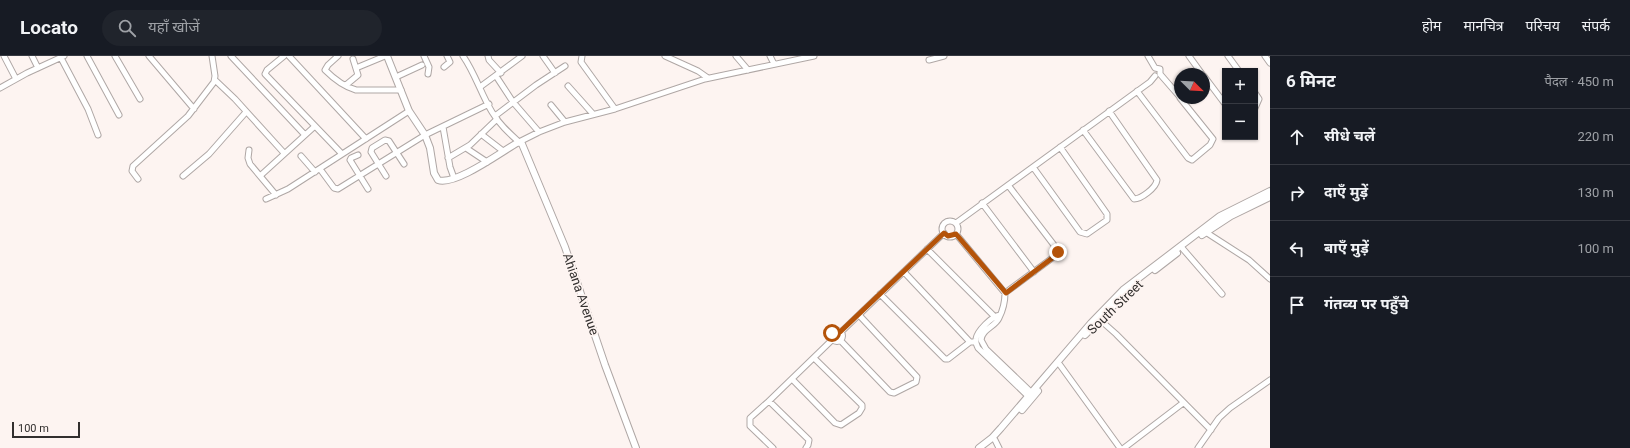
<!DOCTYPE html>
<html lang="hi">
<head>
<meta charset="utf-8">
<style>
  :root { --surface:#171b24; --page:#20242c; --text:#f1f3f6; --muted:#9ea1a6; --line:#363941 }
  body { margin:0; font-family:Roboto,"Noto Sans Devanagari",sans-serif; background:var(--page); color:var(--text) }
  .controls { position:absolute; right:12px; top:12px; display:grid; overflow:hidden; border-radius:0px; box-shadow:0 1px 3px #0004 }
  .controls button { width:36px; height:36px; display:grid; place-items:center; padding:0; border:0; border-bottom:1px solid var(--line); background:var(--surface); color:var(--text); font:20px sans-serif }
  .compass { position:absolute; left:1174px; top:12px; width:36px; height:36px; border-radius:50%; background:var(--surface); box-shadow:0 1px 3px #0004; rotate:114deg }
  .scale { position:absolute; left:12px; bottom:10px; width:68px; box-sizing:border-box; padding-left:4px; border:2px solid #322f2e; border-top:0; font-size:11px; line-height:14px; white-space:nowrap; color:#322f2e; -webkit-text-stroke:3px #fdf4f1; paint-order:stroke }
  .stop { position:absolute; width:12px; height:12px; margin:-9px; border:3px solid #b45309; border-radius:50%; background:#fff }
  .stop.end { background:#b45309; border-color:#fff; box-shadow:0 1px 4px #0008 }
  .list { margin:0; padding:0; list-style:none }
  h2 { display:flex; justify-content:space-between; align-items:center; height:52px; margin:0; padding:0 16px; font-size:17px }
  h2 small { font-size:13px; font-weight:400; color:var(--muted) }
  .list li { display:grid; grid-template-columns:26px 1fr auto; gap:12px; align-items:center; box-sizing:border-box; height:56px; padding:0 16px; border-top:1px solid var(--line) }
  .list b { display:block; font-size:15px; white-space:nowrap }
  .list em { font-size:13px; font-style:normal; color:var(--muted) }
  .icon { flex:none; width:22px; height:22px; fill:none; stroke:currentColor; stroke-width:2; stroke-linecap:round; stroke-linejoin:round }
  .map { position:relative; flex:none; width:1270px; height:392px; overflow:hidden }
  header { display:flex; align-items:center; gap:24px; box-sizing:border-box; height:56px; padding:0 20px; background:var(--surface); border-bottom:1px solid var(--line) }
  header strong { font-size:19px }
  nav { display:flex; gap:22px; margin-inline-start:auto; font-size:14px }
  .search { width:280px; height:36px; background:var(--page); display:flex; align-items:center; gap:10px; box-sizing:border-box; padding:0 14px; border-radius:22px; color:var(--muted); font-size:15px }
  main { display:flex }
  aside { flex:1; background:var(--surface) }
  .map>svg:first-child { display:block }
  .lines { fill:none; stroke-linecap:round; stroke-linejoin:round }
  .minor-casing { stroke:#afa7a5; stroke-width:7 }
  .tertiary-casing { stroke:#afa7a5; stroke-width:8 }
  .minor { stroke:#fff; stroke-width:5 }
  .tertiary { stroke:#fff; stroke-width:6 }
  .route { stroke:#b45309; stroke-width:5 }
  .labels { text-anchor:middle; dominant-baseline:central; stroke-width:3.5; stroke-linejoin:round; paint-order:stroke }
  .street-label { font-size:13px; fill:#322f2e; stroke:#fdf4f1 }
</style>
</head>
<body>
<header>
<strong>Locato</strong>
<div class="search"><svg class="icon" aria-label="search" viewBox="0 0 24 24"><circle cx="10" cy="10" r="6"/><path d="M15 15l6 6"/></svg>यहाँ खोजें</div>
<nav><a>होम</a><a>मानचित्र</a><a>परिचय</a><a>संपर्क</a></nav>
</header>
<main>
<div class="map">
<svg width="1270" height="392" viewBox="0 0 1270 392">
  <rect width="100%" height="100%" fill="#fdf4f1"/>
  <g class="lines">
    <g class="minor-casing">
      <path id="minor" d="M4,0l12,23
        M32,0l6,12
        M60,0l28,53 10,26
        M87,0l32,59
        M115,0l25,43
        M149,0l45,53
        M231,0l74,79
        M284,0l-17,14 -2,4 77,80
        M289,0l77,83
        M338,0l-10,9 -3,5c8,8 20,17 31,20h45
        M424,0l5,11 -1,7
        M463,0c12,17 18,38 29,56 7,12 17,21 27,30l20,-10 26,-10 50,-13 90,-30 109,-23
        M488,0l1,4 12,13
        M543,0l12,17
        M582,0l-1,6 34,47
        M665,0l33,15 10,7
        M736,0l12,14
        M770,0l4,8
        M1148,0l7,12 5,1v5l20,23
        M1189,0l13,18
        M1228,0l11,15
        M1265,0l5,7
        M929,4l15,-4
        M444,11l6,-5 -3,-6
        M356,12l29,-12
        M496,20l17,26 26,30
        M1204,20l21,28
        M396,21l26,-12
        M215,24l20,19 49,54
        M346,29l12,-10 -5,-16
        M568,30l25,28
        M480,31l42,-31
        M0,32l27,-15 37,-17
        M1137,35l51,67 4,2 18,-15 3,-6 -33,-41
        M1255,37l4,6 -4,9
        M551,49l14,17
        M495,60l41,-31 29,-19
        M443,71l7,40 4,11
        M1083,74l51,69c7,0 22,-11 23,-19l-48,-69
        M481,78l22,17
        M466,92l21,14
        M249,94l-1,8 2,6 26,31
        M358,99l-7,3 -1,2 18,29
        M301,100l14,16
        M448,102l22,-13 27,-26
        M1033,111l47,65 7,2 20,-14v-6l-47,-67
        M320,113l14,19 4,1 87,-54 64,-31
        M183,120l26,-22 37,-42
        M260,120l55,-50
        M386,120l-15,-24 1,-4 13,-8 4,1 15,23
        M138,123l-6,-8 1,-5 55,-50 26,-34 1,-6 -3,-20
        M266,143l22,-10 121,-78
        M982,147l52,69
        M942 173a8 8 0 1 1 16 0a8 8 0 1 1-16 0Z
        M956,167l194,-141 5,-6
        M1204,175l45,29 21,19
        M956,178l49,59 50,-37 3,-4 -1,-3 -49,-64
        M927,193l67,67
        M1183,193l39,45
        M904,216l66,70h3
        M1005,237c0,9 -2,17 -6,25 -4,9 -17,11 -18,22l5,9 48,46
        M880,238l65,65h3l22,-17
        M1000,259c-8,1 -23,16 -24,24 -1,4 1,6 2,9l53,51
        M1098,262l18,16 95,96
        M831.5 280a5.5 5.5 0 1 1 11 0a5.5 5.5 0 1 1-11 0Z
        M841,276l103,-99
        M840,284l50,52 4,1 22,-11 1,-5 -58,-62
        M1060,309l60,83
        M792,323l43,44 6,2 18,-12 3,-5v-3l-48,-47
        M769,345l40,39 -1,5 -2,3
        M995,384l4,8
        M773,392l-23,-22v-8l19,-17 64,-62
        M1124,392l59,-45
        M1198,392l21,-30 11,-10 40,-28"/>
    </g>
    <g class="tertiary-casing">
      <path id="tertiary" d="M387,0l22,55 16,24 5,13 4,25 4,7c17,6 63,-28 79,-37l2,-1 3,2 43,103 40,118 31,83
        M1202,179l29,-19 39,-19
        M1155,214l22,-17
        M1085,279l41,-42 11,-9
        M1022,354l16,-19
        M979,392l13,-10 9,-10 90,-105 32,-33 97,-74 50,-25"/>
    </g>
    <use href="#minor" class="minor"/>
    <use href="#tertiary" class="tertiary"/>
  </g>
  <g class="lines">
    <path class="route" d="M832,277l4,-3 4,2 104,-99 4,3 8,-2 50,59 49,-37 3,-4"/>
  </g>
  <g class="labels">
    <g class="street-label">
      <text transform="translate(581 238) rotate(71)">Ahiana Avenue</text>
      <text transform="translate(1115 251) rotate(-44)">South Street</text>
    </g>
  </g>
</svg>
<div class="controls">
<button>+</button>
<button>−</button>
</div>
<svg class="compass" viewBox="-18 -18 36 36"><path d="M0-13l5 13h-10z" fill="#e53935"/><path d="M0 13l5-13h-10z" fill="#9ea1a6"/></svg>
<div class="scale">100 m</div>
<div class="stop" style="left:832px;top:277px"></div>
<div class="stop end" style="left:1058px;top:196px"></div>
</div>
<aside>
<h2>6 मिनट<small>पैदल · 450 m</small></h2>
<ul class="list">
<li><svg class="icon" aria-label="ahead" viewBox="0 0 24 24"><path d="M12 20V5M6 11l6-6 6 6"/></svg><div><b>सीधे चलें</b></div><em>220 m</em></li>
<li><svg class="icon" aria-label="right" viewBox="0 0 24 24"><path d="M7 20v-9h11M14 6l5 5-5 5"/></svg><div><b>दाएँ मुड़ें</b></div><em>130 m</em></li>
<li><svg class="icon" aria-label="left" viewBox="0 0 24 24"><path d="M17 20v-9H6M10 6l-5 5 5 5"/></svg><div><b>बाएँ मुड़ें</b></div><em>100 m</em></li>
<li><svg class="icon" aria-label="arrive" viewBox="0 0 24 24"><path d="M6 21V4h12l-3 4 3 4H6"/></svg><div><b>गंतव्य पर पहुँचे</b></div></li>
</ul>
</aside>
</main>
</body>
</html>
